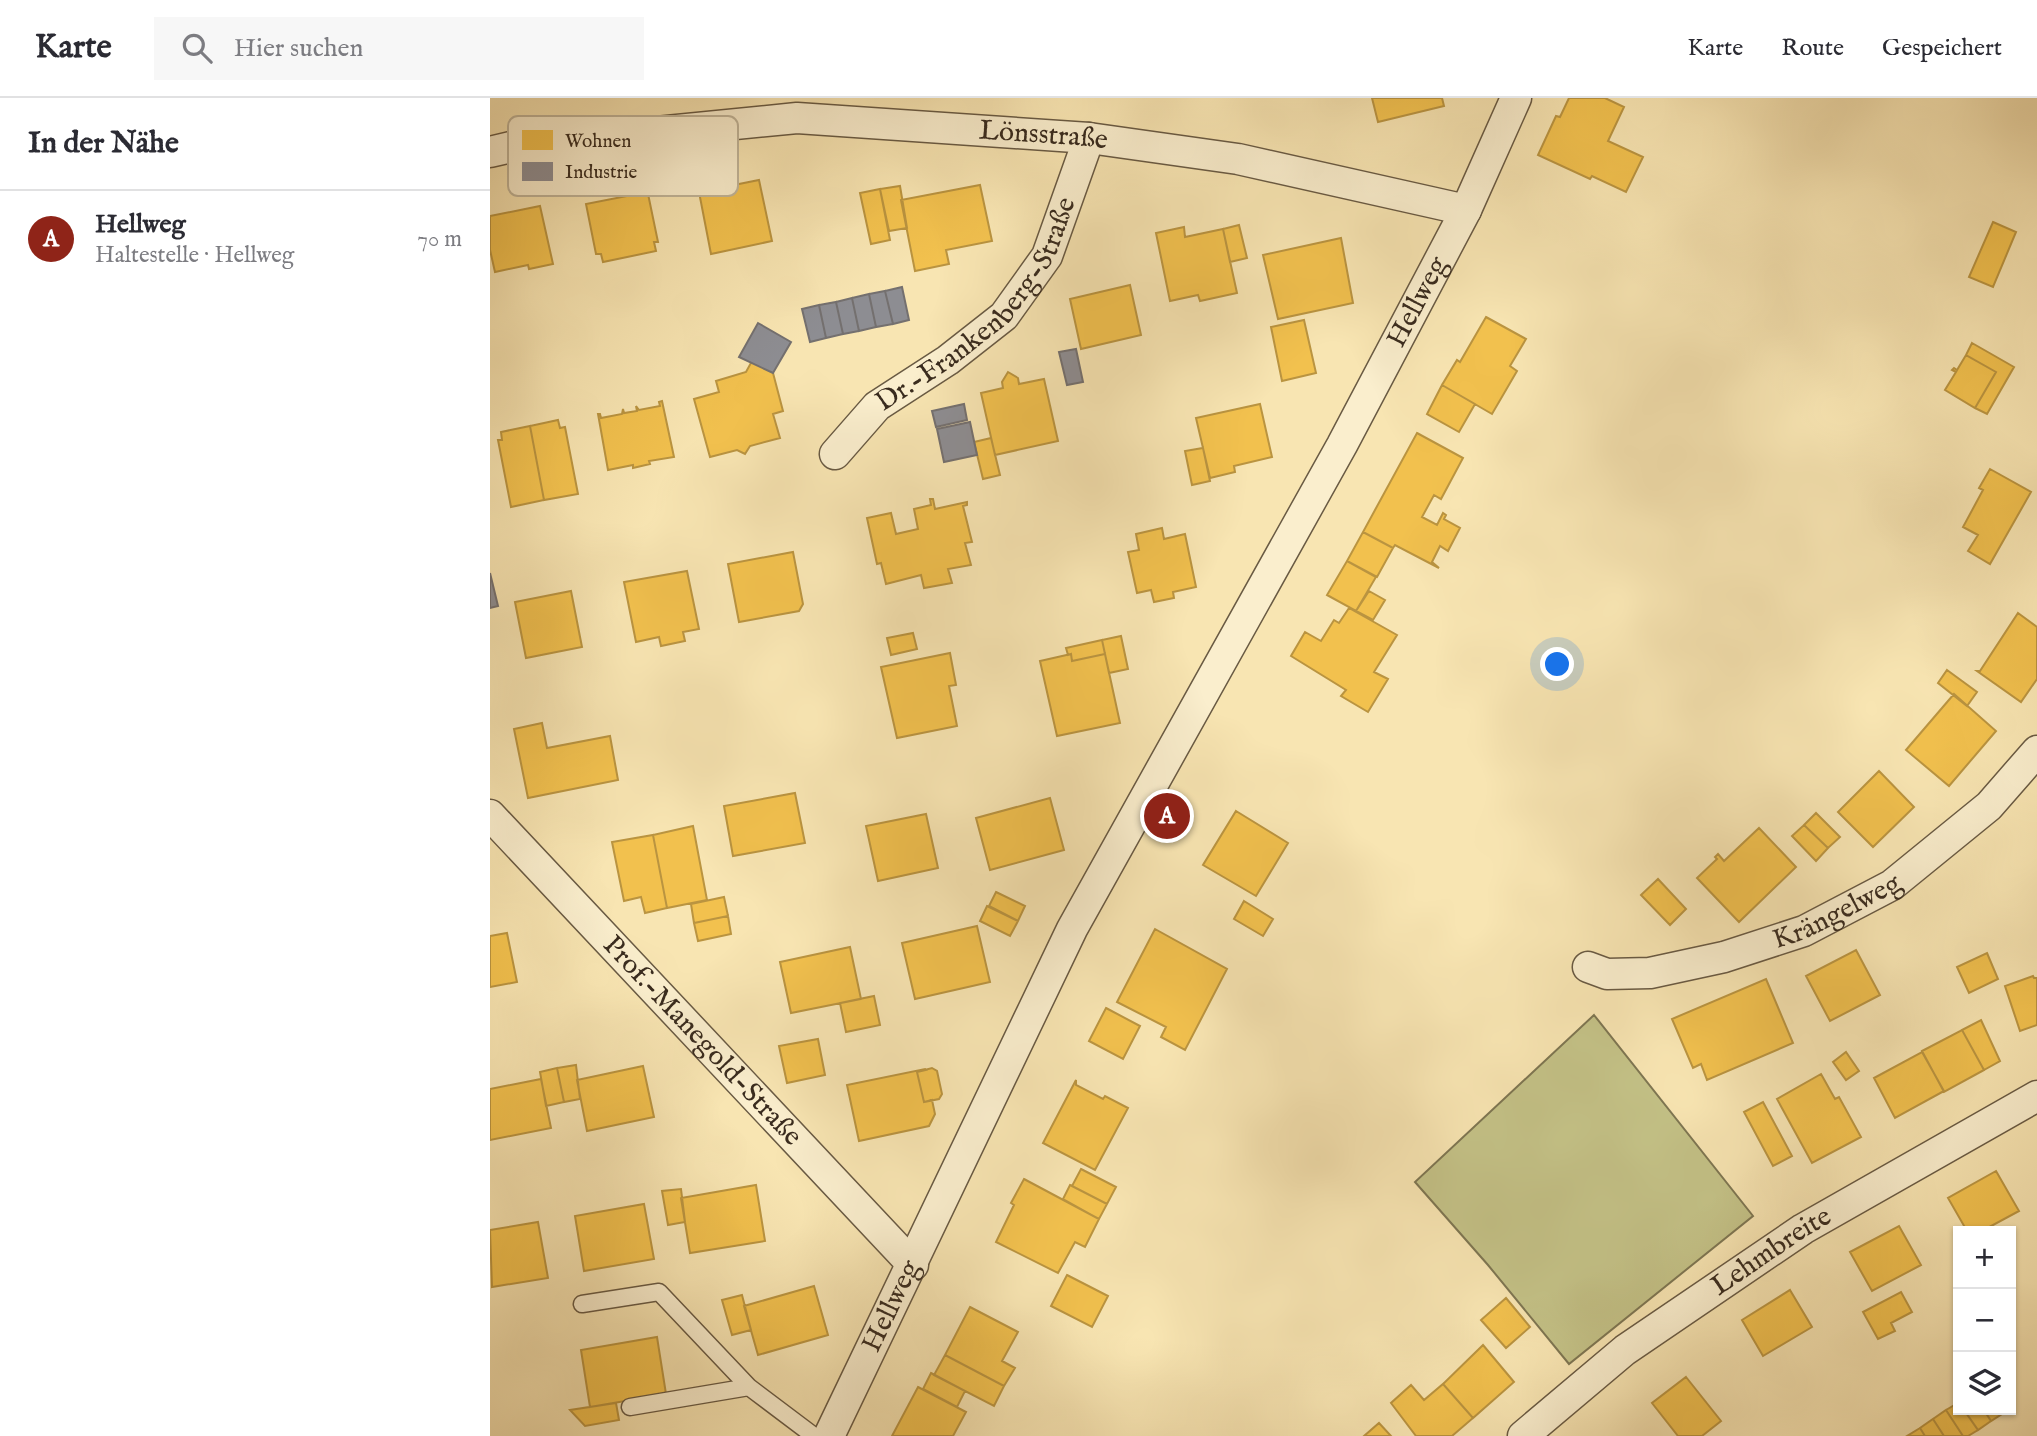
<!DOCTYPE html>
<html lang="de">
<head>
<meta charset="utf-8">
<style>
  :root { --surface:#fff; --page:#f7f7f7; --text:#2b2b33; --muted:#7c7c81; --line:#e1e1e2; --accent:#8f2418 }
  body { margin:0; font-family:"IM FELL English",serif; background:var(--page); color:var(--text) }
  .controls { position:absolute; right:21px; bottom:21px; display:grid; overflow:hidden; border-radius:0px; box-shadow:0 2px 5px #0004 }
  .controls button { width:63px; height:63px; display:grid; place-items:center; padding:0; border:0; border-bottom:2px solid var(--line); background:var(--surface); color:var(--text); font:35px sans-serif }
  .you { position:absolute; left:1068px; top:567px; width:24px; height:24px; margin:-18px; border:5px solid #fff; border-radius:50%; background:#1a73e8; box-shadow:0 0 0 10px #1a73e833 }
  .badge { display:grid; place-items:center; width:46px; height:46px; border-radius:50%; background:var(--accent); color:#fff; font-size:23px; font-weight:700 }
  .pin { position:absolute; translate:-50% -50%; border:4px solid #fff; box-shadow:0 2px 7px #0006 }
  .list { margin:0; padding:0; list-style:none }
  h2 { display:flex; justify-content:space-between; align-items:center; height:91px; margin:0; padding:0 28px; font-size:30px }
  h2 small { font-size:23px; font-weight:400; color:var(--muted) }
  .list li { display:grid; grid-template-columns:46px 1fr auto; gap:21px; align-items:center; box-sizing:border-box; height:98px; padding:0 28px; border-top:2px solid var(--line) }
  .list b { display:block; font-size:26px; white-space:nowrap }
  .list p { margin:0; font-size:23px; white-space:nowrap; color:var(--muted) }
  .list em { font-size:23px; font-style:normal; color:var(--muted) }
  .icon { flex:none; width:38px; height:38px; fill:none; stroke:currentColor; stroke-width:2; stroke-linecap:round; stroke-linejoin:round }
  .map { position:relative; flex:none; width:1547px; height:1338px; overflow:hidden }
  header { display:flex; align-items:center; gap:42px; box-sizing:border-box; height:98px; padding:0 35px; background:var(--surface); border-bottom:2px solid var(--line) }
  header strong { font-size:33px }
  nav { display:flex; gap:38px; margin-inline-start:auto; font-size:24px }
  .search { width:490px; height:63px; background:var(--page); display:flex; align-items:center; gap:18px; box-sizing:border-box; padding:0 24px; border-radius:0px; color:var(--muted); font-size:26px }
  main { display:flex }
  aside { flex:1; background:var(--surface) }
  .map>svg:first-child { display:block }
  .green { fill:#c4c287; stroke:#7e7652; stroke-width:2 }
  .homes { fill:#f2c14e; stroke:#ba9440; stroke-width:2 }
  .industry { fill:#8d8d92; stroke:#74706f; stroke-width:2 }
  .lines { fill:none; stroke-linecap:round; stroke-linejoin:round }
  .lane-casing { stroke:#695a43; stroke-width:19 }
  .street-casing { stroke:#695a43; stroke-width:33 }
  .lane { stroke:#faeecd; stroke-width:16 }
  .street { stroke:#faeecd; stroke-width:30 }
  .labels { text-anchor:middle; dominant-baseline:central; stroke-width:7; stroke-linejoin:round; paint-order:stroke }
  .street-label { font-size:28px; fill:#392b1e; stroke:#faeecd }
  .key { fill:#faeecd; stroke:#c0b498; stroke-width:2 }
  .key-label { font-size:19px; fill:#392b1e }
</style>
</head>
<body>
<header>
<strong>Karte</strong>
<div class="search"><svg class="icon" aria-label="search" viewBox="0 0 24 24"><circle cx="10" cy="10" r="6"/><path d="M15 15l6 6"/></svg>Hier suchen</div>
<nav><a>Karte</a><a>Route</a><a>Gespeichert</a></nav>
</header>
<main>
<aside>
<h2>In der Nähe<small></small></h2>
<ul class="list">
<li><span class="badge">A</span><div><b>Hellweg</b><p>Haltestelle · Hellweg</p></div><em>70 m</em></li>
</ul>
</aside>
<div class="map">
<svg width="1547" height="1338" viewBox="0 0 1547 1338">
  <rect width="100%" height="100%" fill="#f8e5b2"/>
  <filter id="stains"><feTurbulence type="fractalNoise" baseFrequency=".00286" numOctaves="4"/><feColorMatrix values="0 0 0 0 .2 0 0 0 0 .09 0 0 0 0 .02 0 0 0 .5 -.17"/></filter>
  <radialGradient id="worn" r=".72"><stop offset=".6" stop-color="#630" stop-opacity="0"/><stop offset="1" stop-color="#630" stop-opacity=".3"/></radialGradient>
  <path class="green" d="M1104,917l159,201 -184,148 -81,-99 -73,-83z"/>
  <path class="homes" d="M882,0h70l2,8 -66,16z
    M1079,0h36l19,9 -16,34 35,16 -17,35 -34,-16 -2,3 -52,-24 18,-39 4,1z
    M269,82l13,61 -61,13 -12,-62z
    M490,87l12,56 -46,9 3,14 -34,7 -14,-71z
    M410,88l7,42 -18,3 -9,-42z
    M157,91l11,53h-4l2,9 -53,11 -2,-8h-5l-10,-50 41,-8 -1,-3z
    M390,91l10,51 -19,4 -11,-51z
    M50,108l13,58 -24,5 -1,-4 -33,7 -5,-22v-34z
    M1503,124l23,10 -23,55 -24,-10z
    M749,127l8,33 -17,4 -7,-33z
    M694,129l1,10 38,-8 14,64 -37,8 -2,-6 -28,6 -14,-68z
    M851,140l12,65 -75,16 -15,-64z
    M640,187l11,50 -60,14 -11,-50z
    M996,219l40,22 -16,27 7,5 -25,43 -50,-29 15,-25 3,2z
    M814,222l12,53 -34,8 -11,-54z
    M1482,245l42,24 -27,47 -12,-6 21,-36 -30,-17z
    M1476,257l30,17 -21,36 -30,-18 11,-18 -4,-2 2,-2 3,2z
    M262,263l21,12 10,38 -10,3 7,24 -30,8 -5,8 -8,-4 -27,7 -16,-58 25,-7 -3,-11 30,-9z
    M518,274l10,6 1,6 25,-5 14,62 -63,14 -14,-62 22,-5 -1,-6z
    M952,287l33,19 -16,28 -32,-18z
    M172,303l12,56 -25,4 1,3 -17,4v-3l-25,5 -10,-56h2l1,4 21,-4 1,-5 1,4 13,-2 -1,-5 3,4 21,-4 -1,-4z
    M770,306l12,53 -38,9 1,6 -25,6 -14,-60z
    M68,322l2,8 5,-1 13,67 -34,6 -14,-74z
    M40,328l14,74 -33,7 -13,-67h4l-1,-8z
    M927,335l46,25 -22,41 -7,-4 -12,22 15,8 6,-12 3,2 -2,4 16,9 -12,23 -8,-5 -8,16 7,6 -44,-23 -2,3 -30,-16z
    M501,340l9,37 -17,4 -9,-37z
    M713,350l7,33 -18,4 -7,-34z
    M1500,371l41,23 -41,72 -22,-13 10,-16 -15,-8 20,-37 -4,-2z
    M440,401h3l2,10 32,-7v3l-4,1 9,36 -7,1 6,22 -23,4 4,14 -28,5 -3,-13 -35,9 -5,-21 -4,1 -10,-46 24,-5 5,21 22,-5 -4,-20 17,-4z
    M672,430l2,11 21,-5 11,53 -23,5 1,6 -20,4 -3,-12 -14,3 -9,-41 11,-2 -3,-16z
    M873,434l30,16 -16,29 -30,-16z
    M303,454l10,52 -4,7 -60,11 -11,-58z
    M857,463l29,16 -20,34 -29,-16z
    M197,473l12,58 -16,3 2,9 -24,5 -2,-9 -23,5 -12,-60z
    M81,493l11,56 -56,11 -11,-56z
    M879,493l16,9 -12,20 -17,-9z
    M859,510l48,27 -23,37 14,7 -20,33 -27,-16 5,-6 -55,-34 14,-24 16,9 13,-21 5,3z
    M1528,515l19,14v52l-16,23 -44,-31h3z
    M423,535l4,16 -26,6 -4,-17z
    M631,538l7,33 -19,4 -7,-33z
    M612,542l3,14 -33,7 -1,-7 -3,1 -2,-7z
    M460,555l6,32 -7,1 8,40 -60,12 -16,-71z
    M581,556l1,7 33,-7 15,69 -63,13 -17,-75z
    M1457,572l30,22 -10,14 -29,-23z
    M1464,596l42,37 -47,55 -43,-36z
    M52,625l5,25 63,-12 8,44 -90,18 -14,-69z
    M1389,673l35,36 -41,40 -35,-35z
    M305,695l10,50 -72,13 -9,-50z
    M560,700l14,52 -74,20 -14,-52z
    M746,713l52,32 -32,53 -53,-31z
    M1326,715l24,24 -12,11 -24,-23z
    M436,716l12,54 -60,13 -12,-55z
    M1314,727l24,23 -12,13 -24,-25z
    M203,728l14,74 -40,8 -14,-73z
    M1269,730l37,39 -57,55 -42,-44 20,-19 -2,-2 3,-3 6,7z
    M163,737l14,73 -22,5 -4,-16 -17,4 -12,-59z
    M1168,781l28,30 -16,16 -29,-30z
    M506,794l29,14 -7,15 -29,-15z
    M234,799l4,19 -34,7 -3,-19z
    M754,803l29,18 -10,17 -29,-17z
    M497,808l31,15 -8,15 -30,-15z
    M238,818l3,18 -33,7 -4,-18z
    M487,828l13,56 -75,17 -13,-56z
    M665,831l72,40 -42,81 -24,-13 5,-10 -49,-25z
    M17,835l10,49 -27,5v-51z
    M360,849l11,52 -70,14 -11,-51z
    M1366,852l24,45 -50,26 -24,-45z
    M1497,855l11,26 -29,14 -12,-26z
    M1543,878l1,2h3v47l-17,6 -15,-45z
    M1276,881l27,64 -86,37 -6,-16 -8,4 -21,-49z
    M384,898l6,29 -34,7 -6,-29z
    M616,910l34,18 -17,33 -34,-18z
    M1491,922l19,41 -16,9 -22,-40z
    M1472,932l22,40 -40,22 -22,-41z
    M328,941l7,36 -38,8 -8,-37z
    M1356,954l13,19 -13,9 -13,-18z
    M1432,954l22,39 -49,27 -21,-40z
    M86,967l4,34 -16,3 -7,-34z
    M153,968l11,51 -67,14 -10,-51z
    M67,970l7,34 -18,4 -6,-34z
    M442,970l5,3 5,23 -3,5 -15,3 -7,-30z
    M435,971l1,1 -9,2 7,30 8,-2 3,14 -6,12 -70,15 -12,-56z
    M1331,976l14,25 4,-2 22,40 -49,26 -35,-64z
    M51,981l10,49 -61,12v-51z
    M586,982v5l27,14 2,-3 23,12 -33,62 -52,-27z
    M1273,1004l29,54 -19,10 -29,-54z
    M591,1071l35,18 -9,17 -35,-18z
    M1506,1073l23,40 -37,20h-15l-19,-33z
    M534,1081l75,40 -14,28 -10,-5 -17,31 -62,-31 18,-37 -3,-2z
    M266,1087l9,56 -75,12 -9,-55z
    M580,1087l37,19 -8,15 -36,-20z
    M191,1091l4,33 -17,3 -6,-34z
    M154,1106l10,55 -70,12 -9,-55z
    M48,1124l10,56 -56,9 -2,-57z
    M1409,1128l22,39 -49,26 -22,-39z
    M577,1177l41,21 -16,31 -41,-21z
    M324,1188l14,49 -70,20 -14,-49z
    M1300,1192l22,37 -49,29 -21,-36z
    M1411,1194l11,20 -21,11 4,8 -17,8 -15,-27z
    M252,1197l9,35 -19,5 -10,-35z
    M1016,1200l24,29 -24,21 -25,-28z
    M480,1209l48,25 -16,29 13,7 -11,18 -59,-31z
    M167,1239l9,57 -76,13 -9,-57z
    M993,1247l31,37 -41,36 -30,-34z
    M455,1257l59,31 -10,20 -60,-31z
    M441,1275l34,18 -8,16 -34,-18z
    M1196,1279l35,44 -19,15h-24l-26,-33z
    M953,1286l30,34 -21,18h-36l-25,-33 20,-18 13,15z
    M428,1289l48,25 -13,24h-61z
    M126,1305l3,17 -34,6 -15,-16z
    M1468,1305v7h6l14,20 -10,6h-5l-17,-26z
    M1456,1312l17,26h-19l-11,-17z
    M1474,1312h20l7,11 -13,9z
    M1494,1312h19l2,2 -14,9z
    M1443,1321l11,17h-19l-5,-8z
    M889,1325l12,13h-27z
    M1430,1330l5,8h-18z"/>
  <path class="industry" d="M412,189l7,33 -16,4 -8,-33z
    M395,193l8,33 -17,3 -7,-33z
    M379,196l7,33 -17,4 -7,-33z
    M362,200l7,33 -16,3 -7,-32z
    M346,204l7,32 -17,4 -7,-33z
    M329,207l7,33 -16,4 -8,-33z
    M268,225l33,19 -18,31 -34,-16z
    M586,251l7,33 -16,3 -8,-33z
    M474,306l3,16 -31,7 -4,-16z
    M480,324l7,33 -33,7 -7,-33z
    M0,475l8,33 -8,2z"/>
  <g class="lines">
    <g class="lane-casing">
      <path id="lane" d="M92,1206l77,-12 90,95 65,49
        M140,1309l119,-20"/>
    </g>
    <g class="street-casing">
      <g id="street">
        <path id="s1" d="M0,54l25,-6 282,-28 292,20 149,21 228,51"/>
        <path id="s2" d="M345,356l42,-48 71,-46 56,-44 43,-60 42,-118"/>
        <path id="s3" d="M0,717l423,450"/>
        <path id="s4" d="M1098,869l19,7 43,-1 74,-16 80,-26 88,-46 97,-79 48,-55"/>
        <path id="s5" d="M339,1338l243,-507 270,-484 124,-235 50,-112"/>
        <path id="s6" d="M1033,1338l102,-86 178,-121 234,-133"/>
      </g>
    </g>
    <use href="#lane" class="lane"/>
    <use href="#street" class="street"/>
  </g>
  <g class="labels">
    <g class="street-label">
      <text stroke="none"><textPath href="#s1" startOffset="556">Lönsstraße</textPath></text>
      <text stroke="none"><textPath href="#s2" startOffset="210">Dr.-Frankenberg-Straße</textPath></text>
      <text stroke="none"><textPath href="#s5" startOffset="1278">Hellweg</textPath></text>
      <text stroke="none"><textPath href="#s4" startOffset="261">Krängelweg</textPath></text>
      <text stroke="none"><textPath href="#s3" startOffset="310">Prof.-Manegold-Straße</textPath></text>
      <text stroke="none"><textPath href="#s6" startOffset="310">Lehmbreite</textPath></text>
      <text stroke="none"><textPath href="#s5" startOffset="144">Hellweg</textPath></text>
    </g>
  </g>
  <rect x="18" y="18" width="230" height="80" rx="10" class="key"/>
  <rect x="32" y="32" width="31" height="20" fill="#f2c14e"/>
  <rect x="32" y="64" width="31" height="19" fill="#8d8d92"/>
  <g class="key-label">
    <text x="75" y="49">Wohnen</text>
    <text x="75" y="80">Industrie</text>
  </g>
  <rect width="100%" height="100%" filter="url(#stains)"/>
  <rect width="100%" height="100%" fill="url(#worn)"/>
</svg>
<div class="controls">
<button>+</button>
<button>−</button>
<button><svg class="icon" aria-label="layers" viewBox="0 0 24 24"><path d="M12 4l9 5-9 5-9-5zM3 14l9 5 9-5"/></svg></button>
</div>
<div class="you"></div>
<div class="pin badge" style="left:677px;top:718px">A</div>
</div>
</main>
</body>
</html>
